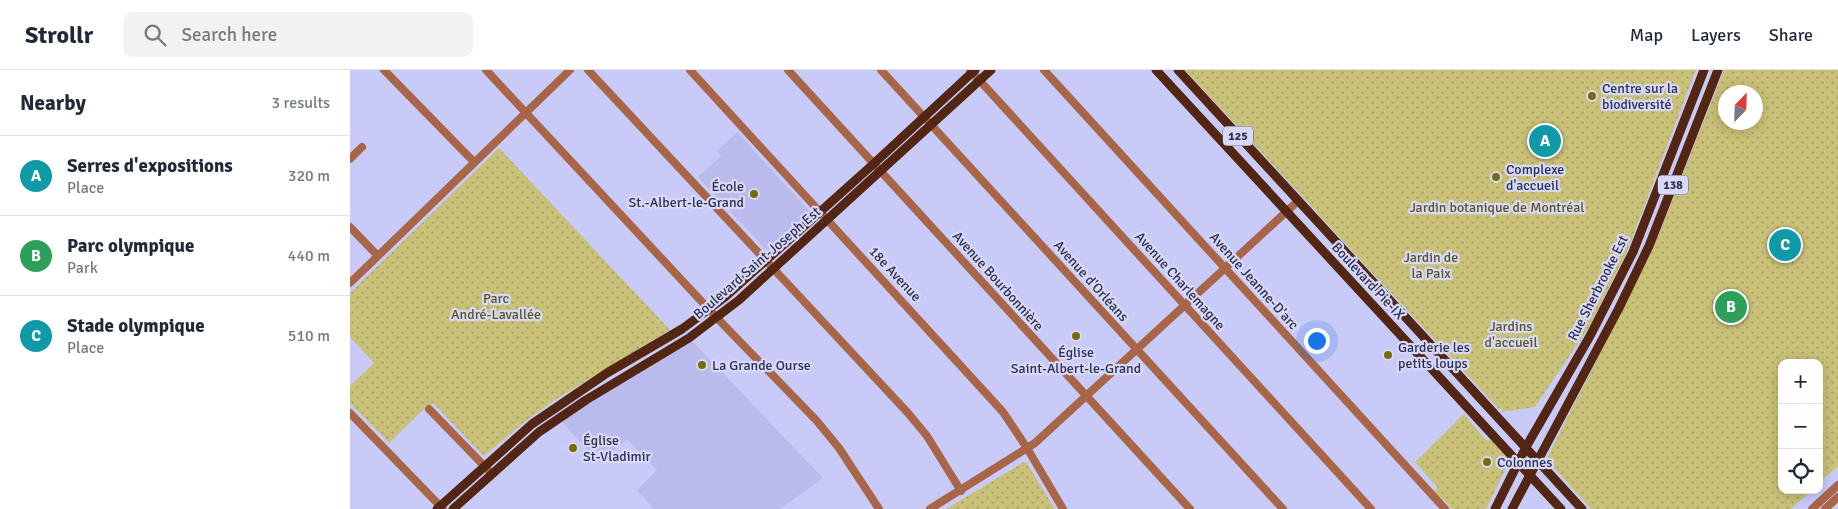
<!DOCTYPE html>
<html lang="en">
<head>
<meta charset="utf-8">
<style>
  :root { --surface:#fff; --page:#f2f2f3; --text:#1f2937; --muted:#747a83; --line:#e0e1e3; --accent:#2563eb }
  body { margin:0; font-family:Signika,sans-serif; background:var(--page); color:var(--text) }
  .controls { position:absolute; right:15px; bottom:15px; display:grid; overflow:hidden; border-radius:10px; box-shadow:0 2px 12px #0003 }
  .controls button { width:45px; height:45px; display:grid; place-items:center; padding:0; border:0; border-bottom:1px solid var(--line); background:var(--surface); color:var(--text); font:25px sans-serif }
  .compass { position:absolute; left:1368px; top:15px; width:45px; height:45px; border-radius:50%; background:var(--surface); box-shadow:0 2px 12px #0003; rotate:23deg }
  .you { position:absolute; left:966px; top:270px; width:18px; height:18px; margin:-12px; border:4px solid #fff; border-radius:50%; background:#1a73e8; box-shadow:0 0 0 8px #1a73e833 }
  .badge { display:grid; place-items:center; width:32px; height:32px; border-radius:50%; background:var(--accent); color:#fff; font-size:16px; font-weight:700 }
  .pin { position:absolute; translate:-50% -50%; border:2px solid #fff; box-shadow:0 1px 5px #0006 }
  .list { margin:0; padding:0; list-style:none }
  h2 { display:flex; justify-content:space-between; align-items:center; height:65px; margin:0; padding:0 20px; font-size:21px }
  h2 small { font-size:16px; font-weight:400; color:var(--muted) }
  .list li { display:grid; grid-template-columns:32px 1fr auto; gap:15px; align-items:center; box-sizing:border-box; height:80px; padding:0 20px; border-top:1px solid var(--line) }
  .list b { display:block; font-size:19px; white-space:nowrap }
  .list p { margin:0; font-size:16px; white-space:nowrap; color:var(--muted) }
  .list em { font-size:16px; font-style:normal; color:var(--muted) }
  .icon { flex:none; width:28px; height:28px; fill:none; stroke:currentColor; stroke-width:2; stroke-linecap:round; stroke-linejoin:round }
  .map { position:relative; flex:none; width:1488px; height:439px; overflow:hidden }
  header { display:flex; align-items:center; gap:30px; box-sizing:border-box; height:70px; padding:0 25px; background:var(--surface); border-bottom:1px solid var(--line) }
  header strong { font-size:24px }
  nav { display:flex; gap:28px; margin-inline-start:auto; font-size:18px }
  .search { width:350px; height:45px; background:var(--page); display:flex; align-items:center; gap:12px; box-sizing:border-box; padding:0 18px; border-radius:10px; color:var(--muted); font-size:19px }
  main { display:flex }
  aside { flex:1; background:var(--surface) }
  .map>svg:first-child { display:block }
  .built { fill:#b9bbec }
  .park { fill:url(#park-dots); fill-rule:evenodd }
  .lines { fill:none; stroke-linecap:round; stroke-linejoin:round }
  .minor { stroke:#a86548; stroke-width:8 }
  .major { stroke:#522612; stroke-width:9 }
  .poi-dot { fill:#766d09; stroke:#d7d9f8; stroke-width:2 }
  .labels { text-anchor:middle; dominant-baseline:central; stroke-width:4.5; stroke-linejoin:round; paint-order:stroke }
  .shield { fill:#d7d9f8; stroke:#626381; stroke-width:1 }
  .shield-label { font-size:12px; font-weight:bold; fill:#30304e }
  .poi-label { font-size:14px; fill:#30304e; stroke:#d7d9f8; text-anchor:start }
  .park-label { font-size:14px; fill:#5a551f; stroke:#d7d9f8 }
  .street-label { font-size:14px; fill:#30304e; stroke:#d7d9f8 }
</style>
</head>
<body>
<header>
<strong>Strollr</strong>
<div class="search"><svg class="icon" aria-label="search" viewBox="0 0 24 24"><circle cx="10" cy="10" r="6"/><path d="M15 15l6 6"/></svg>Search here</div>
<nav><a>Map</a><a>Layers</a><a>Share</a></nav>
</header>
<main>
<aside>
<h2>Nearby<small>3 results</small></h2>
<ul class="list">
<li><span class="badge" style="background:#0f9aa8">A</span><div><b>Serres d'expositions</b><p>Place</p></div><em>320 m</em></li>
<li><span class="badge" style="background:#2e9e5b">B</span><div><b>Parc olympique</b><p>Park</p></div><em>440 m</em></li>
<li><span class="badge" style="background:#0f9aa8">C</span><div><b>Stade olympique</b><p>Place</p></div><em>510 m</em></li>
</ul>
</aside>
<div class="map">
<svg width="1488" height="439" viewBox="0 0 1488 439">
  <defs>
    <pattern id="park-dots" width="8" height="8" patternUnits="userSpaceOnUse" patternTransform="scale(1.25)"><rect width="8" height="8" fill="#c9c177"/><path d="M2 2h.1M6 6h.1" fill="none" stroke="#a49d64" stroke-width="1.8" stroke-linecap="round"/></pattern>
  </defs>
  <rect width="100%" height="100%" fill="#c8caf8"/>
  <path class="built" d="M387,62l73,80 -41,39 -4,-3 -67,-71 23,-21 -4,-5z
    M341,270l132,138 -43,31h-126l-17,-19 20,-20 -30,-31 -27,24 -39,-42z"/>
  <path class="park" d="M835,0h511l-70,184 -37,73 -54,80 -33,5 1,-2 -3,-2 -1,1 -181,-195 -3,-6 -1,1z
    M1374,0h114v396l-19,17v-120h-37v127h30l-21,19h-200l-42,-47 -1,-6 104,-205zM1376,22h30v30h-30z
    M149,78l171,182 -115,70 -32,23 -39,33 -51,-53 -7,4 -37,36 -39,-40v-17l24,-23 -24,-26v-44z
    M1114,344l20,24 4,3 2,-2 18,19 -2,5 2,1 -22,45h-34l-8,-9 -11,-7 5,-5 -23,-26z
    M676,392l29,47h-109l78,-47z"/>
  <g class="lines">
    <path class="minor" d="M34,0l90,92
      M136,0l231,248 99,102 23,28 40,61
      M238,0l320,343 19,23 34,55
      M340,0l313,342 24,36 36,61
      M438,0l402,439
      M531,0l402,439
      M620,0l401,439
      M694,0l401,439
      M0,89l12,-12
      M0,157l28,29
      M0,213l220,-213
      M79,339l63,65
      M0,343l93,96
      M580,439l105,-66 263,-242
      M1462,439l26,-24
      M1475,439l13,-12"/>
    <path class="major" d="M806,0l405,439
      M828,0l404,439
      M87,439l95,-85 75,-51 75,-44 43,-32 144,-129 106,-98
      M103,439l86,-77 47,-32 103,-62 50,-38 252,-230
      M1145,439l31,-62 64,-111 43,-84 71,-182
      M1162,439l107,-201 30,-62 69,-176"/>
  </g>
  <g class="poi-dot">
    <circle cx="1242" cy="26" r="5"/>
    <circle cx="1146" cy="107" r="5"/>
    <circle cx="404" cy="124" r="5"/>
    <circle cx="726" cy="266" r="5"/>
    <circle cx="1038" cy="285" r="5"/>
    <circle cx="352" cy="295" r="5"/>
    <circle cx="223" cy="378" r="5"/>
    <circle cx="1137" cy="392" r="5"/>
  </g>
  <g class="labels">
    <g class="shield">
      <rect x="873" y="56.5" width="30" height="19" rx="4"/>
      <rect x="1308" y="105.5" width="30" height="19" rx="4"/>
    </g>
    <g class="shield-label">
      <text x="888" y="66">125</text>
      <text x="1323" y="115">138</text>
    </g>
    <g class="poi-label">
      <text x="1252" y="18">Centre sur la<tspan x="1252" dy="16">biodiversité</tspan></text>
      <text x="1156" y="99">Complexe<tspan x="1156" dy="16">d'accueil</tspan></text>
      <text x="394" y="116" text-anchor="end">École<tspan x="394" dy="16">St.-Albert-le-Grand</tspan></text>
      <text x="1048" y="277">Garderie les<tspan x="1048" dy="16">petits loups</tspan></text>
      <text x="726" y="282" text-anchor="middle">Église<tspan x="726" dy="16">Saint-Albert-le-Grand</tspan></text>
      <text x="362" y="295">La Grande Ourse</text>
      <text x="233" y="370">Église<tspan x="233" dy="16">St-Vladimir</tspan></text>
      <text x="1147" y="392">Colonnes</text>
    </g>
    <g class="park-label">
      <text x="1147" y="137">Jardin botanique de Montréal</text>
      <text x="1081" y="187">Jardin de<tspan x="1081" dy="16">la Paix</tspan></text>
      <text x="146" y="228">Parc<tspan x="146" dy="16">André-Lavallée</tspan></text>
      <text x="1161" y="256">Jardins<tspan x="1161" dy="16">d'accueil</tspan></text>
    </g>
    <g class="street-label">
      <text transform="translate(407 193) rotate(-41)">Boulevard Saint-Joseph Est</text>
      <text transform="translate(545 204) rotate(47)">18e Avenue</text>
      <text transform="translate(648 211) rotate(48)">Avenue Bourbonnière</text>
      <text transform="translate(741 211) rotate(48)">Avenue d'Orléans</text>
      <text transform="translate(830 211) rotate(48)">Avenue Charlemagne</text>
      <text transform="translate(904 211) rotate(48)">Avenue Jeanne-D'arc</text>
      <text transform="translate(1018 211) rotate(47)">Boulevard Pie-IX</text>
      <text transform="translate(1248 218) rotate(-63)">Rue Sherbrooke Est</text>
    </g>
  </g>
</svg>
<div class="controls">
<button>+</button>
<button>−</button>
<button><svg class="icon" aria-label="locate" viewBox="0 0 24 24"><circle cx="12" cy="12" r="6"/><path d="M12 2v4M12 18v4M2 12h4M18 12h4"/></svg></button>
</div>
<svg class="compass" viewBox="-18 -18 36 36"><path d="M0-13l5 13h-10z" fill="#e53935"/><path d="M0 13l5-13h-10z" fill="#747a83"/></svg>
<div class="you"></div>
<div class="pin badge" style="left:1195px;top:71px;background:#0f9aa8">A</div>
<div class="pin badge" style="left:1381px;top:237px;background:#2e9e5b">B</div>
<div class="pin badge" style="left:1435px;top:175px;background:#0f9aa8">C</div>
</div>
</main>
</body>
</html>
